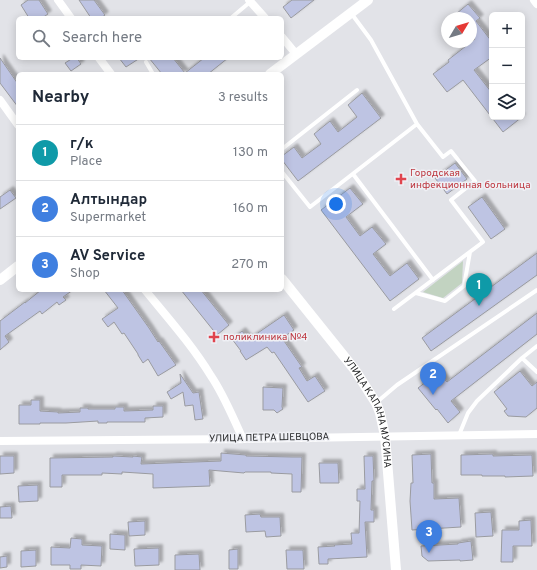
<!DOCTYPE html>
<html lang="en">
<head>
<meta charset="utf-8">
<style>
  :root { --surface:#fff; --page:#f2f2f3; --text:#1f2937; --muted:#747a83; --line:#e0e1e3; --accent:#1a73e8 }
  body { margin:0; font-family:Overpass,sans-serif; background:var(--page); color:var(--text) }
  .controls { position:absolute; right:12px; top:12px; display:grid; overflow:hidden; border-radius:6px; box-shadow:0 2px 10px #0003 }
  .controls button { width:36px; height:36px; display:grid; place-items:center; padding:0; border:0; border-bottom:1px solid var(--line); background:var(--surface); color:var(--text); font:20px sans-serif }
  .compass { position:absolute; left:441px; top:12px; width:36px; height:36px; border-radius:50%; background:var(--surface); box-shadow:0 2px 10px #0003; rotate:52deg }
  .you { position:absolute; left:336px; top:204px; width:14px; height:14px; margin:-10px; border:3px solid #fff; border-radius:50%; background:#1a73e8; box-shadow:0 0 0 6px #1a73e833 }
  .badge { display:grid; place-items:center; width:26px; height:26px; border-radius:50%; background:var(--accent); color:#fff; font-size:13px; font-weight:700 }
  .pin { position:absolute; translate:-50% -33px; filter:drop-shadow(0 1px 2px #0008) }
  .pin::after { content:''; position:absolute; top:21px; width:14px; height:12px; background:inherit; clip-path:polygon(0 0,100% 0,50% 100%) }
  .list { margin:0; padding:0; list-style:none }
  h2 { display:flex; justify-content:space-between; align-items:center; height:52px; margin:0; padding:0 16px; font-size:17px }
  h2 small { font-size:13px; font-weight:400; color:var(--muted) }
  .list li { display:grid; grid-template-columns:26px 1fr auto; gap:12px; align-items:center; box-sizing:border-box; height:56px; padding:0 16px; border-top:1px solid var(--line) }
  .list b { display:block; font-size:15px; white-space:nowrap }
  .list p { margin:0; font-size:13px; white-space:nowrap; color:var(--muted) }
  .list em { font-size:13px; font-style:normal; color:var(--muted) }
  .icon { flex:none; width:22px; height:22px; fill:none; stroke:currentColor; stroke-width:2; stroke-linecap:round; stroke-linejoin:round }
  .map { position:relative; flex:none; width:537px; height:570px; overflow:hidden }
  .search { position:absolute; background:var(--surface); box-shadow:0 2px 10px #0003; left:16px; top:16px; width:268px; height:44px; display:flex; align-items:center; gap:10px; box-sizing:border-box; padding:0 14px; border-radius:6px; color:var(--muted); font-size:15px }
  .panel { position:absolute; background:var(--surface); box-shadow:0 2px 10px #0003; left:16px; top:72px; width:268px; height:220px; border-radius:6px }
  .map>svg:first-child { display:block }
  .green { fill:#c2d3c1 }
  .building { fill:#bec4e3; stroke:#9a9ba0; filter:url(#shadow) }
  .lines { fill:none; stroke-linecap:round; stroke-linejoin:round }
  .service { stroke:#fff; stroke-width:4 }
  .minor { stroke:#fff; stroke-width:8 }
  .tertiary { stroke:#fff; stroke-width:10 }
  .health-dot { fill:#e0444e; stroke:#eff0f5; stroke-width:1.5 }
  .labels { text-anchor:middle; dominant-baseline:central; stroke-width:3; stroke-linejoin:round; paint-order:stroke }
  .health-label { font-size:10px; fill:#be3a42; stroke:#eff0f5; text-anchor:start }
  .street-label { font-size:10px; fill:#262728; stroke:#eff0f5 }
</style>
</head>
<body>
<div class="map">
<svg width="537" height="570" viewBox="0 0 537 570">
  <defs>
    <filter id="shadow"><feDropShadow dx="3.5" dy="-3.5" stdDeviation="1" flood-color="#0004"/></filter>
  </defs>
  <rect width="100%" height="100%" fill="#e2e3e8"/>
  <path class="green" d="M463,261l-1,22 -19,15 -20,-6z"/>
  <path class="building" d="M28,0h11l9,14 -6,4h-13l-8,-13z
    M79,0h15l11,15 -4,3h-10z
    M292,0h22l-23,18 -8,-11z
    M468,4l12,14 -4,3 16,21v15l-18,13 18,23v24h30l-19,15 -40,-52 -16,12 -14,-18 16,-12 -1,-2 27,-21 -4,-5v-16h-12l-3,-4z
    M0,58l18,26v23l-18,-24z
    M73,58h4l4,6 -10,7 -6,-8z
    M119,58h21l-14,9z
    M149,58h24l12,15 19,-15h24l-20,16h-46z
    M362,93l19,25 -83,63 -16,-21v-4l12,-9 8,11 19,-14 -7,-10 16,-13 8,11 19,-15 -9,-12z
    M455,163l12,16 -20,15 -12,-16z
    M350,188l13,16 -17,13 14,19 12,-9 14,17 -13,10 17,22 17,-13 12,16 -29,22 -69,-91z
    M10,190l6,8 -16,11v-12z
    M482,197l23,32 -14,10 -23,-32z
    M537,253v22l-106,76 -9,-13z
    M41,290h32l-10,7 3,3 -7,5 -2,-3 -15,12 -2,-3 -35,25 4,6 -9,8v-29l25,-19v1z
    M104,290h18l27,38 9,14 1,-1 17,24 -18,11 -10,-17 -5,4 -5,-8v-1l-14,-21 -2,1 -8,-12 -6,5 -6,-8 16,-11z
    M181,290h20l28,35 -12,10z
    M537,313v21l-86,67 9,11 -12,11 -11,-14 -1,1 -18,-22 21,-16 8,10z
    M284,315l10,15 -12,8 20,29 -3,1 8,13 8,-5 10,15 -17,11 -34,-50 -2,1 -5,-6 -21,13 -6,-9h1l-9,-12 10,-8 7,8z
    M520,371l12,15 5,-4v26l-11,9 -18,-1 -4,-5 3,-2 -13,-17z
    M180,374l13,19 6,-1 4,27 -8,1 -2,-15 -8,1 -2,-14 -12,7 -4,-7 14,-9z
    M263,387l20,1 -1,19 1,2 -6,4 -3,-3h-11z
    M31,400h9v11l18,1v1l22,-1v-4h8v1h27v-2h9v4l29,-1v-4h10v11l-18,1v4h-38v1h-9v-2l-32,2h-26v1h-21v-19h12z
    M221,453l25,2v1l46,1h10l-1,35h-9v-18l-21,-1v-1h-26l-1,1 -35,-3 1,16 -57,2v-14l-31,-2v2l-20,-1v2h-40v12h-12v-29l63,-1v-1l20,1v-1l9,1 -1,7 80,-3z
    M431,454l1,29h2v16l25,-1 2,29 -49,3 -2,-29 1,-18h2l-1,-28z
    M493,454v2l39,-1 1,21 -28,1v-1h-23v-1h-21v-20z
    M0,456h14v17l-14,1z
    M364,456h9l1,25h-2l-1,29h3v12h-9l2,35 -39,2v5h-9l-1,-17 17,-1 -1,-1 18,-1 -1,-11h8l1,-32h-3v-12h8z
    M319,463h19l1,20h-19z
    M38,485v16l-19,1 -1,-16z
    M11,506l1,12h-12v-11z
    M491,512l2,24 -17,1 -1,-24z
    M260,514l1,3h19l1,19 -15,1 -1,-6 -19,1 -1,-17z
    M531,520l1,26h-19v16h-12l1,-32h17v-9z
    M145,521v14l-16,1 -1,-14z
    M110,534l15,1v15l-15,-1z
    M71,538l11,1v6l20,1 -1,20 -20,-1v4h-11v-4h-19v-18l19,1z
    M471,541l2,19 -13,1v-1l-32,1 -6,-5 -1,-10 37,-2v-1z
    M159,548v17l-24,1 -1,-17z
    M238,549v20h-9v-19z
    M36,550v16l-15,1v-16z
    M286,550h17l1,19h-17z
    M199,554l1,16h-25v-15z
    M7,556v11l-7,1v-11z"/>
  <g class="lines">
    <path class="service" d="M231,18l19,-16
      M146,62l7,12
      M282,149l75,-59
      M282,172l28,35 107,-83 -46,-84 -20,-27
      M353,174l80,106
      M416,293l29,8 19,-15 6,-34
      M394,309l89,-67 -32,-42 24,-19 -24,-30 -8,6 -26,-33
      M522,358l15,14
      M377,402l20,-17 140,-95
      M459,435l9,-22 9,-12 45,-43 15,-12"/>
    <path class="minor" d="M58,0l13,18
      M249,0l16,18
      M534,0l3,4
      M282,37l14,17
      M99,58l12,16
      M0,100l18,25
      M145,290c23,28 47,55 66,86 13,19 22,42 32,63
      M0,441l243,-2 294,-5"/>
    <g class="tertiary">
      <path d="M270,74l98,-74"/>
      <path id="s1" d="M282,279l73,91 21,33 4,10 5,23 11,134"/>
      <path d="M0,280l18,-14"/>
    </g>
  </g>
  <g class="health-dot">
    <path d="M399 173h4v4h4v4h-4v4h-4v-4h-4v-4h4z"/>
    <path d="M212 331h4v4h4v4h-4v4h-4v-4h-4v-4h4z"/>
  </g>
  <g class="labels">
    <g class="health-label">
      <text x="410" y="173">Городская<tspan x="410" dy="12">инфекционная больница</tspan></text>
      <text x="223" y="337">поликлиника №4</text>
    </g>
    <g class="street-label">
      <text stroke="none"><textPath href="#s1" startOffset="162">УЛИЦА КАПАНА МУСИНА</textPath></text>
      <text transform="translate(269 438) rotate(-1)">УЛИЦА ПЕТРА ШЕВЦОВА</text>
    </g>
  </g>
</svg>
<div class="controls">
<button>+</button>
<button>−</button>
<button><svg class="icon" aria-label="layers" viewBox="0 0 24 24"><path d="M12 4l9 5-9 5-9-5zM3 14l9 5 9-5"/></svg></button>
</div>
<svg class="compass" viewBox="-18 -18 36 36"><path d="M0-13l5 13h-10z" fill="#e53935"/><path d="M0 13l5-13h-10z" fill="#747a83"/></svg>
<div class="you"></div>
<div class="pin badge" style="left:479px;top:306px;background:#0f9aa8">1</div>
<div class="pin badge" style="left:433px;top:395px;background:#3f7fe0">2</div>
<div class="pin badge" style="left:429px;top:553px;background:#3f7fe0">3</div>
<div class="search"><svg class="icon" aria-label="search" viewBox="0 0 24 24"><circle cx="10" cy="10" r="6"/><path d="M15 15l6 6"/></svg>Search here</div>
<section class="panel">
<h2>Nearby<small>3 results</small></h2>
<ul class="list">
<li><span class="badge" style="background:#0f9aa8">1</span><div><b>г/к</b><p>Place</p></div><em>130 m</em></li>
<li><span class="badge" style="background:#3f7fe0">2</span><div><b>Алтындар</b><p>Supermarket</p></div><em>160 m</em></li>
<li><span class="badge" style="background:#3f7fe0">3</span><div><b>AV Service</b><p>Shop</p></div><em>270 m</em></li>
</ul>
</section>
</div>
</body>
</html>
